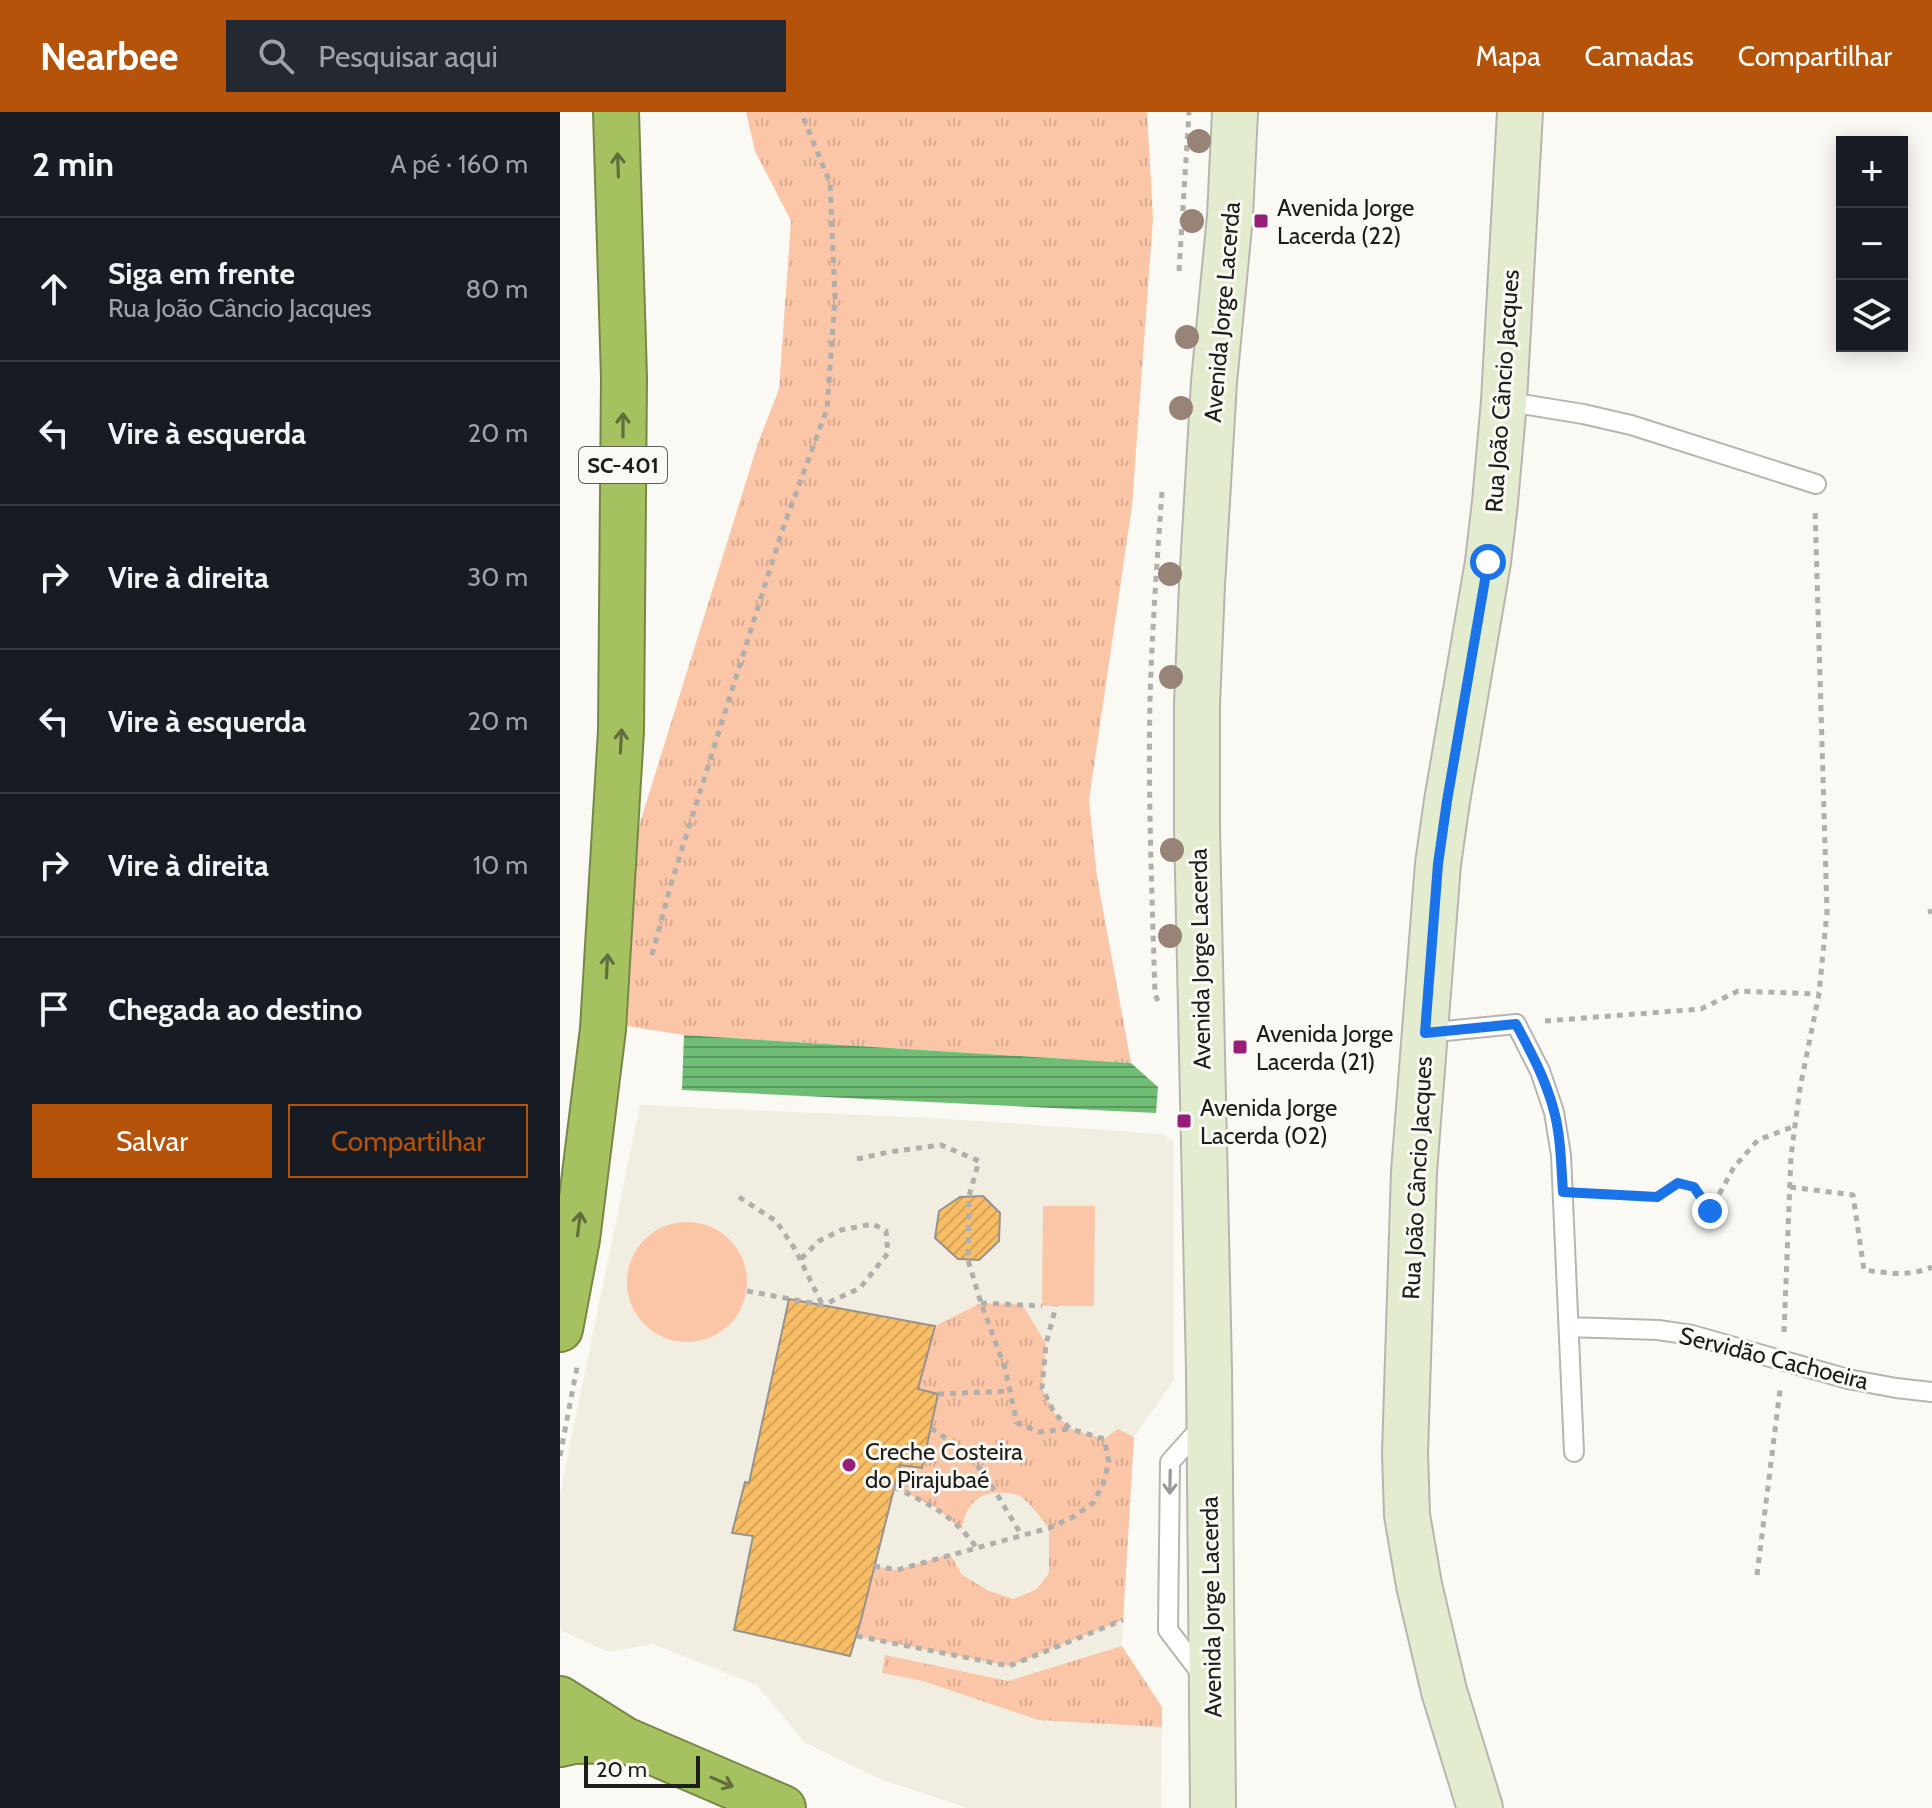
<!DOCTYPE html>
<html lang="pt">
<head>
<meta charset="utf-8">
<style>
  :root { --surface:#171b24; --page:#242831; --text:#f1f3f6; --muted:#9ea1a6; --line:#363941; --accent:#b45309 }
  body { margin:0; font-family:Cabin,sans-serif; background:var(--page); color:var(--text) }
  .controls { position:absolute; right:24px; top:24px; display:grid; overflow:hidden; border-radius:0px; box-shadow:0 4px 20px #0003 }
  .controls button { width:72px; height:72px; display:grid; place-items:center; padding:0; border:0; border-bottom:2px solid var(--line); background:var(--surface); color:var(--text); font:40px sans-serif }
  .scale { position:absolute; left:24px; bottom:20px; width:116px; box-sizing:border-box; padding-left:8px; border:4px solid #1d1d1b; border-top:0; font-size:22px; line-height:28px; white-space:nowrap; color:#1d1d1b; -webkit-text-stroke:6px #faf9f3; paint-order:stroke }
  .stop { position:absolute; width:24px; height:24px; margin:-18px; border:6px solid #1a73e8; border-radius:50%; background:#fff }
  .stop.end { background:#1a73e8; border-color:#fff; box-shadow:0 2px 8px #0008 }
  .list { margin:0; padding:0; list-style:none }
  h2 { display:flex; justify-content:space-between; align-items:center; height:104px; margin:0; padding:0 32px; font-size:34px }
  h2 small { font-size:26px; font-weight:400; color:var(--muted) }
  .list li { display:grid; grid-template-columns:52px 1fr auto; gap:24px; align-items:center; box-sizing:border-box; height:144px; padding:0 32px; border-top:2px solid var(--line) }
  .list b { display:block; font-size:30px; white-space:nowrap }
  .list p { margin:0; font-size:26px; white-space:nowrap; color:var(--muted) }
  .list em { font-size:26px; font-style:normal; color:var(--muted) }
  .actions { display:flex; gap:16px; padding:24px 32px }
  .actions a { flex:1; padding:18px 0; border:2px solid var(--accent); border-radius:0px; text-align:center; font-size:28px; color:var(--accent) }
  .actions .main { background:var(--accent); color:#fff }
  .icon { flex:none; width:44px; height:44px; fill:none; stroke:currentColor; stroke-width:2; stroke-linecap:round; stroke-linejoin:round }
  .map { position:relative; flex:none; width:1372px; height:1696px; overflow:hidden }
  header { display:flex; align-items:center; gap:48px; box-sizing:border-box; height:112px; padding:0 40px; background:var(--accent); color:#fff }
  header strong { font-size:38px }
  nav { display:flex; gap:44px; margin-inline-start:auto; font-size:28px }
  .search { width:560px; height:72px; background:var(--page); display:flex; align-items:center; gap:20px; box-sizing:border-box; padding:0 28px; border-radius:0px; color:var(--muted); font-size:30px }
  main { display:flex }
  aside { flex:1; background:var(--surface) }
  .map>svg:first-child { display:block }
  .built { fill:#f1eee1 }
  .grass { fill:url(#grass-tufts) }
  .green { fill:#fbc6a8 }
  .water { fill:url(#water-rules) }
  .building { fill:url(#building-hatch); stroke:#96938e; stroke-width:2 }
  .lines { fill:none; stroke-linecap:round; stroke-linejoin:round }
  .lane-casing { stroke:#b6b5af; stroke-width:22 }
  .secondary-casing { stroke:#b6b5af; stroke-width:48 }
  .highway-casing { stroke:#768847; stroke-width:48 }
  .path { stroke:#b0afab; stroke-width:5; stroke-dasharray:6 6; stroke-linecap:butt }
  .lane { stroke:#fff; stroke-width:18 }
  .secondary { stroke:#e4eccf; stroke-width:44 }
  .highway { stroke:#a6c15f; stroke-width:44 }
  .tree { fill:#988476 }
  .oneway { stroke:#626f3d }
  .oneway2 { stroke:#999998 }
  .route { stroke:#1a73e8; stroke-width:10 }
  .poi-dot { fill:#961d78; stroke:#faf9f3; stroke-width:3 }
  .labels { text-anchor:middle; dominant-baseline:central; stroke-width:6; stroke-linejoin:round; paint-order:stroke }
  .shield { fill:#faf9f3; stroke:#5f5f5c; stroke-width:2 }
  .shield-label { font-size:22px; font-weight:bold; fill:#1d1d1b }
  .poi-label { font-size:24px; fill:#1d1d1b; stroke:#faf9f3; text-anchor:start }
  .street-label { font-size:24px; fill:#1d1d1b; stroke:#faf9f3 }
</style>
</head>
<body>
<header>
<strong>Nearbee</strong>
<div class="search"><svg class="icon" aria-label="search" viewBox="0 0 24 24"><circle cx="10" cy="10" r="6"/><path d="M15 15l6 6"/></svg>Pesquisar aqui</div>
<nav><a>Mapa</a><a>Camadas</a><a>Compartilhar</a></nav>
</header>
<main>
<aside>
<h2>2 min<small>A pé · 160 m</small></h2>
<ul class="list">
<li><svg class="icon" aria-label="ahead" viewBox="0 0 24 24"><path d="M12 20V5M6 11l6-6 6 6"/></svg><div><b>Siga em frente</b><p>Rua João Câncio Jacques</p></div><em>80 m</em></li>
<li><svg class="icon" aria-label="left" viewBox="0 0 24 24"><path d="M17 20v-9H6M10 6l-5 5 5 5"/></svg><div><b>Vire à esquerda</b></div><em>20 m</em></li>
<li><svg class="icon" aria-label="right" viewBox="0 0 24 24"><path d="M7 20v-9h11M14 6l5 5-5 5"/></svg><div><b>Vire à direita</b></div><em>30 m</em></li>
<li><svg class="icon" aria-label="left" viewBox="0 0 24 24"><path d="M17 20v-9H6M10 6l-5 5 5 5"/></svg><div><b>Vire à esquerda</b></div><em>20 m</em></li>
<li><svg class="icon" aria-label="right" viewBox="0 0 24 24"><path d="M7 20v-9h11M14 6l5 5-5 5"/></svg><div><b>Vire à direita</b></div><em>10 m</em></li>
<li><svg class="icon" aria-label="arrive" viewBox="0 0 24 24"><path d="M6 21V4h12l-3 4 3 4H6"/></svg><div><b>Chegada ao destino</b></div></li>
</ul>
<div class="actions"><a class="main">Salvar</a><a>Compartilhar</a></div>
</aside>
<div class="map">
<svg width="1372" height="1696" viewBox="0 0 1372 1696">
  <defs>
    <pattern id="grass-tufts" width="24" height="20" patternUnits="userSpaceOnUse" patternTransform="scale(2)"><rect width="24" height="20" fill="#fbc6a8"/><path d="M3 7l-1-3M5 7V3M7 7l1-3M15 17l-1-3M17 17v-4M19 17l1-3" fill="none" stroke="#d7aa90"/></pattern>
    <pattern id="water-rules" width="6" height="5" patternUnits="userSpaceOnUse" patternTransform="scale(2)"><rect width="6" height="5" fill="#70bd76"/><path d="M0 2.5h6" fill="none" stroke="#5b9960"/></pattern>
    <pattern id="building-hatch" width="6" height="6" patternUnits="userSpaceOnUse" patternTransform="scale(2)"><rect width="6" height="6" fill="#f9bd65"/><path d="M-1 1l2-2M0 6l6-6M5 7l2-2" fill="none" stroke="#d5a257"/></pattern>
  </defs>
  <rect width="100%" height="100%" fill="#faf9f3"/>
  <path class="built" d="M80,993l295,13 227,16 12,8v238l-40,57 -12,209 40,61 -1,101h-193l-88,-29 -76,-37 -47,-57 -104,-41 -45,8 -48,-22v-137z"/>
  <path class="grass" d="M186,0h401l6,106 -21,288 -43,294 8,77 34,186 -447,-28 -64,-10 19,-199 119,-383 21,-54 12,-168 -36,-70z
    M421,1191l41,1 24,40 -4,44 13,26 16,15 33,10 14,-10 16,8 -11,183 -114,46 -152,-30 17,-70 23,4 53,-16 12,21 27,16 25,8 23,-10 12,-16v-45c-7,-9 -21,-28 -31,-33 -1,-1 -11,-2 -12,-2 -26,-4 -41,12 -44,36l-29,-23 -39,-19 5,-22 22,2 17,-72 -20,-6 17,-63z
    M562,1534l40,61v20l-124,-7 -115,-39 -41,-8 3,-18 123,26z"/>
  <path class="green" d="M483,1094h52l-1,100h-52z
    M67 1170a60 60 0 1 1 120 0a60 60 0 1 1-120 0Z"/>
  <path class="water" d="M124,923l447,28 27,24 -2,26 -474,-23z"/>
  <path class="building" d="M423,1084l17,17 -1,28 -20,19 -21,-1 -23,-21 4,-27 21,-14z
    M229,1187l146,27 -17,63 20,5 -16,74 -22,-3 -39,155 -11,36 -116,-26 19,-94 -21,-3 13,-51 4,1z"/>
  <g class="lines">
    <g class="lane-casing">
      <path id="lane" d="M944,289l79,13 48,11 185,59
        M865,921l91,-9 24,47 14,41 7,43 13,297
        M1009,1215l89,3 34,5 156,44 48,9 36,4
        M644,1565l-36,-47 2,-168 34,-38"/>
    </g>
    <g class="secondary-casing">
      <path id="secondary" d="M653,1696l-4,-438 -12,-542v-124l5,-119 12,-203 16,-166 5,-104
        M920,1696l-36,-117 -25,-106 -12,-70 -2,-62 9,-281 24,-308 9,-63 41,-239 7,-60 9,-101 16,-289"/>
    </g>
    <g class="highway-casing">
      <path id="highway" d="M0,1217l17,-90 26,-210 18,-298 3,-353 -8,-266
        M0,1587l65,41 158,68
        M0,1632l13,-3 52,-1"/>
    </g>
    <path class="path" d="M619,159l10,-159
      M1368,800l4,-1
      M92,843l19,-71 111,-353 45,-122 8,-112 -5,-114 -29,-71
      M598,889l-3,-7c-3,-98 -7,-196 -5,-294 2,-69 7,-139 12,-208
      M985,909l156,-12 37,-18 81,3
      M297,1047l32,-7 52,-7 38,16 -10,35 -1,64 13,43 24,65 12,55 22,9 31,-3
      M1230,1075l63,8 11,75c24,3 45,7 68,-3
      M1031,1082l66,3 21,-14 16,4 16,24 24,-44 24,-27 37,-14
      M179,1085l37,24 19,28 27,55
      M187,1179l76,14 37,-17 28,-35 -2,-22 -13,-7 -32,6 -22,11 -19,19
      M421,1191l61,3
      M1224,1220l7,-176 9,-68 19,-94 8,-82 -12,-403
      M378,1282l73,-3
      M371,1316l39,27 25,36 27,45
      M0,1344l17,-89
      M334,1375c35,17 59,28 82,60
      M314,1454l23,4 152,-42 26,-12 18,-13 10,-19 6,-22 -5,-23 -33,-10 -16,-15 -13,-26 4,-44 10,-38
      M1197,1463l23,-185
      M297,1524l152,30 114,-46"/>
    <use href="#lane" class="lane"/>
    <use href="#secondary" class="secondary"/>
    <use href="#highway" class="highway"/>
  </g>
  <g class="tree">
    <circle cx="639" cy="29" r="12"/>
    <circle cx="632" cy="109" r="12"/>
    <circle cx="627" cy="225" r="12"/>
    <circle cx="621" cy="296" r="12"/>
    <circle cx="610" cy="462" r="12"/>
    <circle cx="611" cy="565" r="12"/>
    <circle cx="612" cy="738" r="12"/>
    <circle cx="610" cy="824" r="12"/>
  </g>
  <defs><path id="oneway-shaft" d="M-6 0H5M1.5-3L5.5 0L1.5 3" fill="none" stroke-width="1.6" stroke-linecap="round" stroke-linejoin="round" transform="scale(2)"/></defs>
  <g class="oneway">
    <use href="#oneway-shaft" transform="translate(58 53) rotate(-92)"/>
    <use href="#oneway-shaft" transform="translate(63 313) rotate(-90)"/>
    <use href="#oneway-shaft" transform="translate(61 629) rotate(-87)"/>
    <use href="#oneway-shaft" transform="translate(47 854) rotate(-87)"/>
    <use href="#oneway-shaft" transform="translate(19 1112) rotate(-83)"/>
    <use href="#oneway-shaft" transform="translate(162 1670) rotate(23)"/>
  </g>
  <use class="oneway2" href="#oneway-shaft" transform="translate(610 1370) rotate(91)"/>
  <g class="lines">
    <path class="route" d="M928,450l-41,239 -9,63 -13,169 91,-9c15,28 30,56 38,87 7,26 7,54 9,81l94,5 21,-14 16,4 16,24"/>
  </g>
  <g class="poi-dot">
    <rect x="693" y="101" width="16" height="16" rx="4"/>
    <rect x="672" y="927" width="16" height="16" rx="4"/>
    <rect x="616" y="1001" width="16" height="16" rx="4"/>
    <circle cx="289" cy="1353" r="8"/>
  </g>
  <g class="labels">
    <rect class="shield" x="19" y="335" width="88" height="36" rx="6"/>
    <g class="shield-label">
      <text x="63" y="353">SC-401</text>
    </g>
    <g class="poi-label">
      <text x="717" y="95">Avenida Jorge<tspan x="717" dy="28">Lacerda (22)</tspan></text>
      <text x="696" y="921">Avenida Jorge<tspan x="696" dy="28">Lacerda (21)</tspan></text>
      <text x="640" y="995">Avenida Jorge<tspan x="640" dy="28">Lacerda (02)</tspan></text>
      <text x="305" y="1339">Creche Costeira<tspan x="305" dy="28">do Pirajubaé</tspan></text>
    </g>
    <g class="street-label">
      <text transform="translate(662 200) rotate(-85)">Avenida Jorge Lacerda</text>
      <text transform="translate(942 279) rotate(-86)">Rua João Câncio Jacques</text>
      <text transform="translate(640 847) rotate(-91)">Avenida Jorge Lacerda</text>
      <text transform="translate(857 1066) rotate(-87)">Rua João Câncio Jacques</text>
      <text transform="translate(1214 1246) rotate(14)">Servidão Cachoeira</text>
      <text transform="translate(651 1495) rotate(-91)">Avenida Jorge Lacerda</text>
    </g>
  </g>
</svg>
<div class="controls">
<button>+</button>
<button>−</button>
<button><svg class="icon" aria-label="layers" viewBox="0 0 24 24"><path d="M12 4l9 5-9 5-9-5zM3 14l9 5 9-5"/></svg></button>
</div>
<div class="scale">20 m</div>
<div class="stop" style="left:928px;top:450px"></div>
<div class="stop end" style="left:1150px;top:1099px"></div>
</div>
</main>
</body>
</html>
